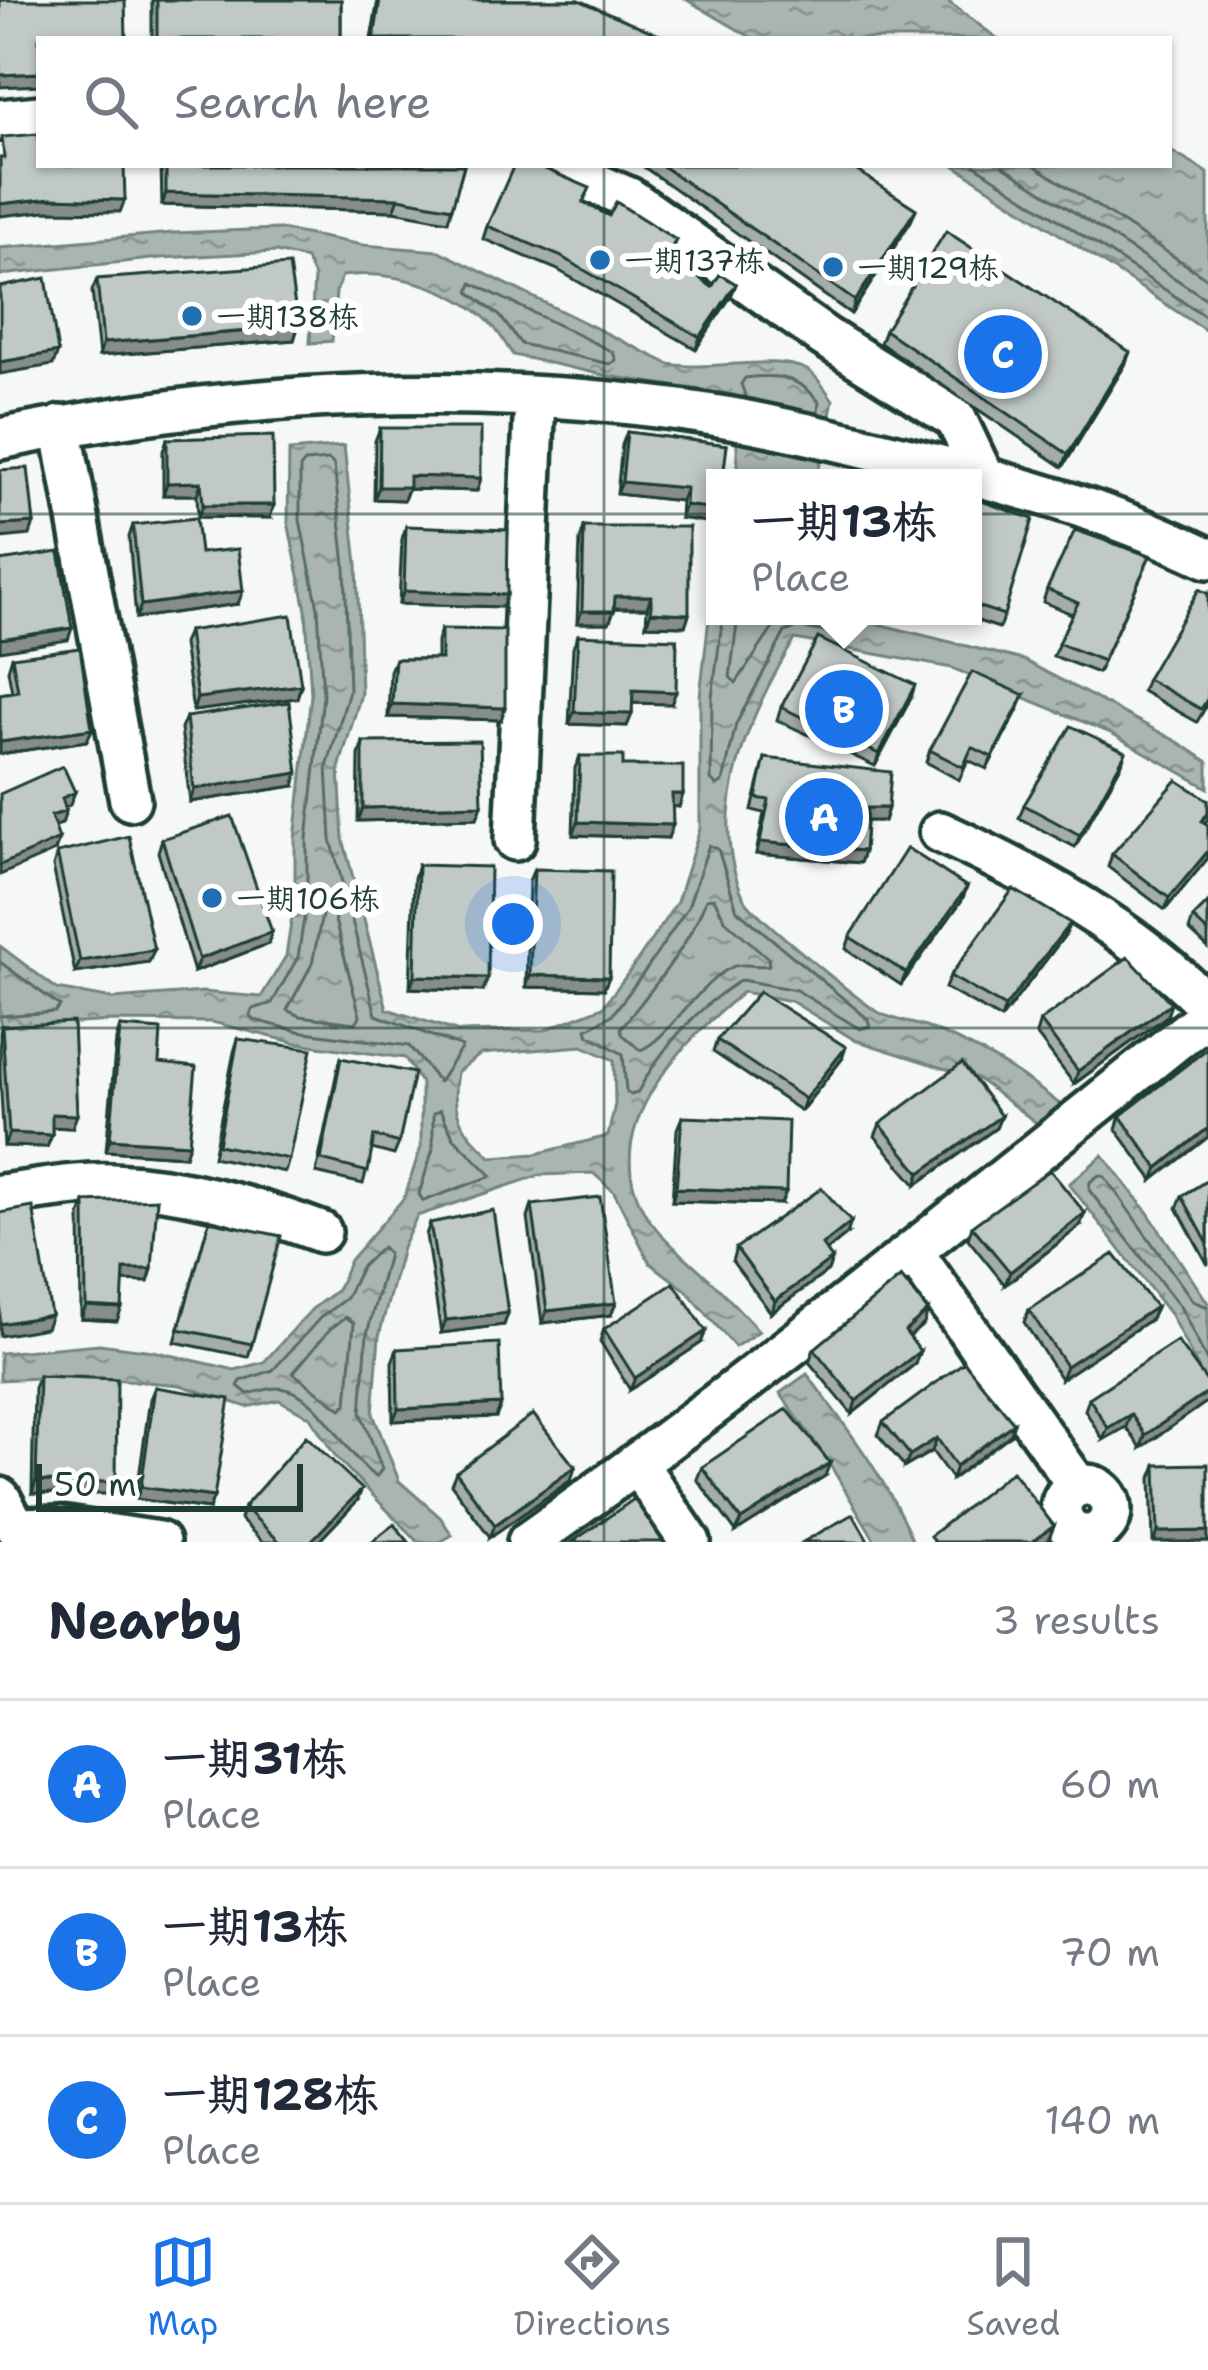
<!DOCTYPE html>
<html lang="en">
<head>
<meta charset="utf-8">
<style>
  :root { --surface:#fff; --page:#f6f6f7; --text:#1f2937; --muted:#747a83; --line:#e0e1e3; --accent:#1a73e8 }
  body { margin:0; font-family:"Shantell Sans","LXGW WenKai TC",sans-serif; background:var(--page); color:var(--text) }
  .scale { position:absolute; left:36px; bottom:30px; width:267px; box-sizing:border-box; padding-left:12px; border:6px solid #1f3d34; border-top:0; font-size:33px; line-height:42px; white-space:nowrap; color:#1f3d34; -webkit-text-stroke:9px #fff; paint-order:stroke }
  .you { position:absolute; left:513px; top:924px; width:42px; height:42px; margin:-30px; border:9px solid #fff; border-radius:50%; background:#1a73e8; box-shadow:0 0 0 18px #1a73e833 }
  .badge { display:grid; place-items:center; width:78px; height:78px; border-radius:50%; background:var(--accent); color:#fff; font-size:39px; font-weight:700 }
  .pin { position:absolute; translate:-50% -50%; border:6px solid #fff; box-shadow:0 3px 12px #0006 }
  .popup { position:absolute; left:706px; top:469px; width:276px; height:156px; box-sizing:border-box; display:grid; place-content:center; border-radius:0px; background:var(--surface); filter:drop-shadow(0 3px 9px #0005); font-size:39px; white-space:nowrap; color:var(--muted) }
  .popup b { font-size:45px; color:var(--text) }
  .popup::after { content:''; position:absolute; left:50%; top:100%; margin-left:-24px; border:24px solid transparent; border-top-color:var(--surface) }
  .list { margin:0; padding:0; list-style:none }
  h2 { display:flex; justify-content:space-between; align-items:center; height:156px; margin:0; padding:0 48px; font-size:51px }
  h2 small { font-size:39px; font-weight:400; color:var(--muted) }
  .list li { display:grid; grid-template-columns:78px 1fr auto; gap:36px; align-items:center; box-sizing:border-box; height:168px; padding:0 48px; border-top:3px solid var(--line) }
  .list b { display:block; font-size:45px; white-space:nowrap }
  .list p { margin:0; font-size:39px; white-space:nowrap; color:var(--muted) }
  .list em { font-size:39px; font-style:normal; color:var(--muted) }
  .icon { flex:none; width:66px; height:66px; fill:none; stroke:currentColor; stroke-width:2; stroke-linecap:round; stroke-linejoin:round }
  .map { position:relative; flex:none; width:1208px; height:1542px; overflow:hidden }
  .search { position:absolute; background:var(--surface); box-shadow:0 3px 9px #0004; left:36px; right:36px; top:36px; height:132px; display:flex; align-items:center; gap:30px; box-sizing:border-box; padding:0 42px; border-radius:0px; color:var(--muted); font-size:45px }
  .sheet { height:660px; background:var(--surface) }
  nav { display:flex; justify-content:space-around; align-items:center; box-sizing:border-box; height:168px; border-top:3px solid var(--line); background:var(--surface); font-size:33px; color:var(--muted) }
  nav a { display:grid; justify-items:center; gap:6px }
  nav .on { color:var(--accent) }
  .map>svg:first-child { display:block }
  .water { fill:url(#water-ripples); stroke:#72857f; stroke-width:3; fill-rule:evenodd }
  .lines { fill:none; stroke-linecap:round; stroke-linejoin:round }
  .shore { stroke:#576d66; stroke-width:3 }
  .street-casing { stroke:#1f3d34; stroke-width:48 }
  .street { stroke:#fff; stroke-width:39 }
  .wall { fill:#a5adaa; stroke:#1f3d34; stroke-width:3 }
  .shaded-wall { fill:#868d8b; stroke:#1f3d34; stroke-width:3 }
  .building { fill:#c0c9c6; stroke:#1f3d34; stroke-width:3 }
  .grid { fill:none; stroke:#1f3d34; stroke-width:3; stroke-opacity:0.55 }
  .poi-dot { fill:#1f6fb2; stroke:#fff; stroke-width:4.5 }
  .labels { text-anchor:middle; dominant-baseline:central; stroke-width:12; stroke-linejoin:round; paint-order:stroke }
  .poi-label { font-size:30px; fill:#1f3d34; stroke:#fff; text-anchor:start }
</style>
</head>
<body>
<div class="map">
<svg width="1208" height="1542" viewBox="0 0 1208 1542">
  <defs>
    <pattern id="water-ripples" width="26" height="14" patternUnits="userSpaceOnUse" patternTransform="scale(3)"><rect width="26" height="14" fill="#aab5b1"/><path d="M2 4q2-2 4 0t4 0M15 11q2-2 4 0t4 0" fill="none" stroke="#8a9491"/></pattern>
  </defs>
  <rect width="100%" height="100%" fill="#f6f7f7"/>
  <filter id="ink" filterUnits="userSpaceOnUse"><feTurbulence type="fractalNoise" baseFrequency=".00833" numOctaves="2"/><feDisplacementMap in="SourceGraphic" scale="24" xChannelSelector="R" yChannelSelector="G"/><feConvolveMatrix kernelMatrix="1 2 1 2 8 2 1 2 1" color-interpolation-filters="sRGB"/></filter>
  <g filter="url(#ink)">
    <path class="water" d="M687,0h259l52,39h-244z
      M1169,150l39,23v159l-254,-167h215z
      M278,229l85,16 76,6 230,113c42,8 105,-11 138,6 10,5 19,21 26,30l-16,78h-82l3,-12 -4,-71 -126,-19 -95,-21c-7,-10 -13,-22 -22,-31 -34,-36 -101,-55 -149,-48l-6,16 -4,49 -22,2 4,-66 -8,-18 -30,-7 -115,6 -161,17v-27l173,-15z
      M344,446l13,118 4,130 -22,74 4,71 44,170 72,23 86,-2 58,-23 35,-47 39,-58 23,-73v-133l15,-130v50h131l177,44 155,82 30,20v26l-97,-55 -159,-65 -157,-29c-45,73 -91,174 -51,259 8,16 111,99 132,113 15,9 35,11 52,17 49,18 93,45 134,78l-24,18 -60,-45 -123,-39 -64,-39 -48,-9c-62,51 -151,140 -95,226 17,24 38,39 59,59 18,17 35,36 52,54l-24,16 -49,-57 -36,-27 -36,-71 -21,-19 -53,2 -123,41 -15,32 -23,88 -6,78 26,67 41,36 12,18 -12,7h-22l-82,-85 -26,-40 -31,-17 -32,7 -67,-22 -101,-9 -79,4v-27l99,-9 54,7 82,19 29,-8 48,-53 25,-19 13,-30 54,-62 17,-51v-64l-16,-25 -109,-15 -84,-21 -99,-1 -113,7v-82l57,43 56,10 90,-7 58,5 25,-41 9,-59v-58l16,-144 -5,-85 -18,-88 1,-71zM582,1046l32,14 1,44 -7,32 -72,18 -45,3c-30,-29 -41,-42 -34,-85l24,-18z
      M1103,1155l45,58 60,90v85l-37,-73 -102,-131z
      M807,1374c39,53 81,106 106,168h-37l-50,-84 -46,-65z"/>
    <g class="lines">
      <path class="shore" d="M975,165l233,153
        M1002,165l206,135
        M1034,165l174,114
        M472,283l141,69 3,8 -6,4 -89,-20 -21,-28 -31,-24z
        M746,398l-5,-14 4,-6c32,-4 54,-2 74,24l-1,11
        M329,460l5,5 11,100 4,126 -22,76 4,72 45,176 86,32 -23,35 -30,-36 -111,-15 -44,-11 -4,-5 3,-6 19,-6 26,-46 9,-58v-60l16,-143 -5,-88 -18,-88v-52l5,-6z
        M723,616l-11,81 -1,83 6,6 6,-4 13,-58 49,-92 13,-5 50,9 4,-5 -3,-15
        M738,616l-8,61 6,6 45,-67
        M709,845l9,4 19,61 131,109 2,7 -10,3 -64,-39 -55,-10c-43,26 -81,70 -104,113l-6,2 -5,-4 -3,-37 -34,-19 -2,-6 25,-14 36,-48 40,-60z
        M714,898l11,22 43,38 1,7c-11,3 -25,-3 -37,2 -33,15 -65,74 -92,83l-18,-16 -1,-6c30,-38 69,-83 85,-129z
        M324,905l8,4 28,107 -4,7 -56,-7 -13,-6 25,-46z
        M0,962l60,44 -5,6 -55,4
        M440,1110l14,28 38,38 -69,25 -4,-7 14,-45v-35z
        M382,1247l6,7 -21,80 -6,79 21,56 -6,8c-33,-22 -56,-88 -99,-89 -9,0 -20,4 -29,6l-10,-8 3,-5 32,-11 47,-52 26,-20 15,-31z
        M1208,1307l-15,-6 -88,-124 -6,-2 -9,7 -1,8 92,118 27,55
        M346,1317l8,6 -7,81 -6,5 -48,-36 37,-44z"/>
      <g class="street-casing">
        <path id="street" d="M0,120l39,-4
          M553,165l76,33 196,139 131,82 28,59
          M61,426l69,374
          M0,439c238,-49 490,-62 731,-21 65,12 130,28 194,44 97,25 192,52 283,96
          M940,832c96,44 194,97 268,174
          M515,840l20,-442
          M0,1195c36,-4 76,-13 112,-11 73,3 141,23 209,48
          M912,1251l166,235
          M637,1464l53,78
          M1061 1510a25 25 0 1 1 50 0a25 25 0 1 1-50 0Z
          M0,1498l16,30 44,-1 99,15
          M528,1542c234,-166 456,-348 680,-527"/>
      </g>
      <use href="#street" class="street"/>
    </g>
    <path class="wall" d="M152,0h189v39h-189z
      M378,0h201l82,39h-290z
      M161,165h303l-16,56 -54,-10 -232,-6z
      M641,165h207l68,44 -5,12 -60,93z
      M584,203l25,13 67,24 -7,16 43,31 24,-3 -5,12 -35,53 -140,-80 -73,-30 4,-13z
      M97,279l201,48 -4,13 -195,16 -7,-65z
      M885,330l240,35 -62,102 -183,-124z
      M380,428l101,50 -4,13 -69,-2 -4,11 -30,-1 1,-58z
      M627,432l100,13 -13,78 -34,-5 1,-17 -64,-7 5,-49z
      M167,439l103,79 -72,-1 -1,-22h-34v-44z
      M973,498l31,117 -5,13 -36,-12h10z
      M133,525l67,28 38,51 -102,14 -7,-81z
      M406,526l96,81 -103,-3 3,-65z
      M584,527l105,87 -4,12 -39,-1 1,-17h-33l-5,15h-32l3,-83z
      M1145,568l-47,105 -45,-17 19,-42 -29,-12 4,-13z
      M1208,594v109l-11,19 -55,-31 5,-12z
      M441,629l60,91 -113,-3 2,-46 5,-12h42v-17z
      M188,631l113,54 -4,13 -104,13 -10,-67z
      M578,635l93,69 -39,-1v11l-5,12 -58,-2 4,-77z
      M12,657l80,72 -5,12 -87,13v-60l12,-2 -4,-22z
      M1024,695l-37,74 -19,-9 -9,20 -33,-18 4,-12z
      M911,698l-36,68 -98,-46 4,-13z
      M186,717l108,69 -104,16 -9,-73z
      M363,742l119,63 -5,13 -119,3 1,-66z
      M580,756l43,10 60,28 -4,13 -7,-1 -4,32 -95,-3 2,-67z
      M765,758l123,50 -4,13h-18l-2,30 -4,12 -104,-9 8,-41 -12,-3z
      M1121,765l-46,82 -56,-29 5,-13z
      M1208,800v19l-3,4 3,2v33l-43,52 -57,-43 4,-13z
      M162,839l106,105 -74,28 -36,-120z
      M57,853l97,97 -5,12 -74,11 -22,-107z
      M418,865l65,126 -73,-3 4,-110z
      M534,869l70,120 -78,-2 3,-106z
      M967,887l-5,13 -61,85 -55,-36 4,-12z
      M1208,903v45l-19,-18 4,-12z
      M1065,935l-64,84 -56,-31 5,-12z
      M1167,1016l-93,68 -38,-50 4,-13z
      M2,1026l70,102 -20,-1v8l-5,12 -43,-1 -4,-70v-44z
      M120,1027l39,36 26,93 -79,-5 10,-111z
      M238,1039l51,120 -4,13 -72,-15 21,-105z
      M717,1040l125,19 -41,52 -88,-59z
      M1208,1048v89l-55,43 -37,-51 4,-13z
      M341,1058l58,85 -5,12 -22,-6 -9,35 -47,-11 21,-102z
      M1001,1116l-5,12 -80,57 -41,-49 5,-12z
      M682,1117l99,87 -109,-3 5,-72z
      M1208,1180v85l-31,-57 5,-12z
      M85,1202l67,67 -4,13 -25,-1 -6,40 -36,-2 -1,-104z
      M532,1205l79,110 -69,8 -14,-105z
      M209,1221l43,123 -4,13 -73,-15z
      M430,1223l78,90 -4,12 -63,8 -15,-98z
      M972,1226h108l-75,59 -37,-46z
      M847,1234l-21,17 6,8 -4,12 -57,42 -39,-52 4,-13z
      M1156,1307l-5,12 -90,60 -37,-57 5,-12z
      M924,1324l-15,12 6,28 -63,50 -43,-52 5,-13z
      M604,1329l97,14 -71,47 -30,-49z
      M397,1349l104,55 -5,13 -103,4 -1,-59z
      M39,1376l77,106 -5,12 -79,-1 2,-105z
      M1208,1383v18l-67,47 -15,-21 -23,13 -18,-30 4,-12z
      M155,1387l54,122 -73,-10 14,-100z
      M883,1422l127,13 -58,44 -20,-28 -27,16 -27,-32z
      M1156,1465l52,77h-55l-2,-64z
      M575,1467l-4,13 -81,57 -39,-53 5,-12z
      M702,1467l123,9 -89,56 -39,-53z
      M357,1501l-39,41h-55l-23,-23 4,-12z"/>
    <path class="shaded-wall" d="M39,73v12l-39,2v-12z
      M166,193l233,5 -5,13 -232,-6z
      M51,198l74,2 -5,12 -74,-1 -46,5v-12z
      M916,209l-5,12 -60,93 4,-13z
      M736,284l-5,12 -35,53 4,-12z
      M298,327l-4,13 -195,16 4,-13z
      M58,352l-5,13 -53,9v-12z
      M1130,352l-5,13 -62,102 5,-13z
      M409,476l72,2 -4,13 -69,-2 -4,11 -30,-1 5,-12z
      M201,482l-4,13h-34l4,-12z
      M622,482l64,6 -5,13 -64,-7z
      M203,505h71l-4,13 -72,-1z
      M685,505l30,4 -1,14 -34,-5z
      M34,523l-4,12 -30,3v-13z
      M243,591l-5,13 -102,14 5,-13z
      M404,591l103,4 -5,12 -103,-3z
      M615,596h36l-4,12h-37z
      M582,611h32l-5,12h-32z
      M651,612l38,2 -4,12 -39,-1z
      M72,628l-4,12 -68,11v-12z
      M301,685l-4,13 -104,13 4,-13z
      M915,685l-4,13 -36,68 4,-12z
      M633,690l43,2 -5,12 -43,-1z
      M1024,695l-5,13 -32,61 5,-12z
      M392,704l113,4 -4,12 -113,-3z
      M574,712l58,2 -5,12 -58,-2z
      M92,729l-5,12 -87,13v-12z
      M1126,752l-5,13 -46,82 5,-12z
      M298,773l-4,13 -104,16 4,-13z
      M75,792l-5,13 -13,6 5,-13z
      M672,794h11l-4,13 -11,-1z
      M482,805l-5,13 -119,3 5,-13z
      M867,808h21l-4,13h-22z
      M66,811l-4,13 -16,5 5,-13z
      M578,822l95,3 -5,13 -95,-3z
      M59,839l-4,12 -55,24v-10z
      M760,842l104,9 -4,12 -104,-9z
      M1208,851v7l-43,52 4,-12z
      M967,887l-5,13 -61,85 5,-12z
      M1070,923l-5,12 -64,84 4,-12z
      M272,932l-4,12 -74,28 5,-13z
      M154,950l-5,12 -74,11 5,-12z
      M530,975l79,2 -5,12 -78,-2z
      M415,976l73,2 -5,13 -73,-3z
      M1171,1003l-4,13 -93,68 4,-13z
      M846,1047l-4,12 -41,52 4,-12z
      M52,1114l25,1 -5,13 -25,-1z
      M1001,1116l-5,12 -80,57 4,-12z
      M1208,1128v9l-55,43 5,-12z
      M9,1133l43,2 -5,12 -43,-1z
      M110,1139l79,5 -4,12 -79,-5z
      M676,1188l110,4 -5,12 -109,-3z
      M1085,1213l-5,13 -75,59 5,-13z
      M851,1222l-4,12 -29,24 4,-13z
      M832,1259l-4,12 -57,42 4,-12z
      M124,1269h28l-4,13 -29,-1z
      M616,1303l-5,12 -69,8 5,-12z
      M86,1306l36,2 -5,13 -36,-2z
      M1156,1307l-5,12 -90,60 5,-13z
      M928,1311l-4,13 -23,20 4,-13z
      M508,1313l-4,12 -63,8 5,-13z
      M51,1315l-5,13 -46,8v-12z
      M706,1331l-5,12 -71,47 5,-12z
      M920,1351l-5,13 -63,50 4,-13z
      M1208,1392v9l-67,47 4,-13z
      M501,1404l-5,13 -103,4 5,-12z
      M1131,1414l-5,13 -23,13 5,-12z
      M1014,1423l-4,12 -58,44 4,-13z
      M937,1438l-5,13 -27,16 5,-12z
      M830,1463l-5,13 -89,56 5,-12z
      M575,1467l-4,13 -81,57 5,-12z
      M36,1481l80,1 -5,12 -79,-1z
      M141,1487l73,10 -5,12 -73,-10z
      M362,1489l-5,12 -39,41h-8z
      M1054,1526l-5,13 -4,3h-13z
      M1208,1531v11h-54l4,-10z"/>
    <path class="building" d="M0,0h125l1,39h-87v34l-39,2z
      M157,0h184v39h-184z
      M380,0h199l83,36 -1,3h-287z
      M39,134v31h85l1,35 -74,-2 -51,6v-46h4l-2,-21z
      M166,165h298l-12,43 -53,-10 -233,-5z
      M514,165h22l54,23 -7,14 26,14 7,-14 60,38 -9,15 45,32 8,-13 16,10 -36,53 -140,-81 -73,-30z
      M661,165h187l68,44 -61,92z
      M946,231l184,121 -62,102 -183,-124z
      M289,265l9,62 -195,16 -6,-64z
      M46,278l12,74 -58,10v-75z
      M380,428h101v50l-72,-2v11h-30z
      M627,432l100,13 -4,33h-8v31l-30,-4 1,-17 -64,-6z
      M273,436l1,69h-71l-2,-23 -34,1v-44z
      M28,468l6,55 -34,2v-55z
      M842,474l21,4h-23z
      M973,498l60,21 -29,96 -31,-10z
      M196,518l4,35 38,-4 5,42 -102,14 -8,-80z
      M406,526l102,4 -1,65 -103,-4z
      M584,527h105v87l-38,-2v-16h-36l-1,15h-32z
      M1075,530l75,26 -47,105 -45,-18 20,-40 -31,-14z
      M59,552l13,76 -72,11v-78z
      M1199,589l9,5v104l-7,11 -54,-30z
      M291,615l10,70 -104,13 -9,-67z
      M441,629l64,1v78l-113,-4 3,-45h46z
      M578,635l99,4 -1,53 -43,-2 -1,24 -58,-2z
      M818,638l97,47 -36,69 -98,-47z
      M80,648l12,81 -92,13v-48l18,-3 -6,-34z
      M972,672l52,23 -32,62 -20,-10 -9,20 -33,-17z
      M289,702l9,71 -104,16 -8,-72z
      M1071,726l55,26 -46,83 -56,-30z
      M480,741l2,64 -119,3v-66z
      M580,756h43v10h60v28h-11l1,31 -95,-3z
      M765,758l126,14 -3,36h-21l-3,43 -104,-9 9,-42 -13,-2z
      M63,766l12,26 -13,6 4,13 -15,5 8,23 -59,26v-71z
      M1177,780l31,20v12l-6,9 6,4v26l-39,47 -57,-44z
      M232,816l40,116 -73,27 -37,-120z
      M129,836l25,114 -74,11 -23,-108z
      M907,848l60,39 -61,86 -56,-36z
      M418,865l72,2 -2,111 -73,-2z
      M534,869l77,2 -2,106 -79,-2z
      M1013,889l57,34 -65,84 -55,-31z
      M1208,903v29l-15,-14z
      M1128,957l43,46 -93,68 -38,-50z
      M759,992l87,55 -41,52 -88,-59z
      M73,1022l4,93 -25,-1v21l-43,-2 -7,-107z
      M120,1027l41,3 -2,33 37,4 -7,77 -79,-5z
      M238,1039l74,10 -23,110 -71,-14z
      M1208,1048v80l-50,40 -38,-52z
      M341,1058l73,15 -15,70 -25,-7 -6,36 -47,-12z
      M962,1063l39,53 -81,57 -40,-49z
      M682,1117l106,4 -2,71 -110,-4z
      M1050,1170l35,43 -75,59 -38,-46z
      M1208,1180v64l-26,-48z
      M822,1188l29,34 -29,23 10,14 -57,42 -39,-53z
      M600,1197l16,106 -69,8 -15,-106z
      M157,1199l-5,70h-28l-2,39 -36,-2 -1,-104z
      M33,1207l18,108 -51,9v-111z
      M493,1210l15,103 -62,7 -16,-97z
      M209,1221l72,15 -29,108 -73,-15z
      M1114,1254l42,53 -90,59 -37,-56z
      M901,1277l27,34 -23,20 15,20 -64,50 -42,-52z
      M674,1283l32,48 -71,47 -31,-49z
      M1177,1341l31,42v9l-63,43 -14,-21 -23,14 -19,-30z
      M499,1343l2,61 -103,5 -1,-60z
      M964,1362l50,61 -58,43 -19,-28 -27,17 -27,-33z
      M39,1376l78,3 -1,103 -80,-1z
      M155,1387l75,12 -16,98 -73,-10z
      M787,1409l43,54 -89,57 -39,-53z
      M533,1414l42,53 -80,58 -39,-53z
      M306,1436l56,53 -52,53h-30l-36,-35z
      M1208,1464v67l-50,1 -2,-67z
      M1012,1471l42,55 -22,16h-98l-4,-6z
      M634,1499l29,43h-91z
      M853,1514l16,28h-66z
      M394,1524l15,18h-38z"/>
  </g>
  <path class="grid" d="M604,0v39M604,165v1377M0,514h1208M0,1028h1208"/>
  <g class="poi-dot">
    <circle cx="600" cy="260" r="12"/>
    <circle cx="833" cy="267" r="12"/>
    <circle cx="192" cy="316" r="12"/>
    <circle cx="212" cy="898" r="12"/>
  </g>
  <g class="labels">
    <g class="poi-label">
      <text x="624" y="260">一期137栋</text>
      <text x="857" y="267">一期129栋</text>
      <text x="216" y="316">一期138栋</text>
      <text x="236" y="898">一期106栋</text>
    </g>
  </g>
</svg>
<div class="scale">50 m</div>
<div class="you"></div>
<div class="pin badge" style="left:824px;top:817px">A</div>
<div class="pin badge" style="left:844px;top:709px">B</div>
<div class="popup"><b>一期13栋</b>Place</div>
<div class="pin badge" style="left:1003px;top:354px">C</div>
<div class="search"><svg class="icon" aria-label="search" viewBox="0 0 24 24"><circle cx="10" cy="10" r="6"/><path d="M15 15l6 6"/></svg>Search here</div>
</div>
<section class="sheet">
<h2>Nearby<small>3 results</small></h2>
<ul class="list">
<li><span class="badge">A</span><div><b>一期31栋</b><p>Place</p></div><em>60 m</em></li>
<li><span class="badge">B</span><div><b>一期13栋</b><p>Place</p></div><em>70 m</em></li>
<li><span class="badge">C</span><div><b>一期128栋</b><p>Place</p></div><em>140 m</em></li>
</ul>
</section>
<nav>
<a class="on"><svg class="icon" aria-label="map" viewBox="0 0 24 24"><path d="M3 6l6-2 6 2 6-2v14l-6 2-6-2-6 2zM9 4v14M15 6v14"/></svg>Map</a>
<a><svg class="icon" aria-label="directions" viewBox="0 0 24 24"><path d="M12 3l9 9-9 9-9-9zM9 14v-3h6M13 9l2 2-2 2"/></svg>Directions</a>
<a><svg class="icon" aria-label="saved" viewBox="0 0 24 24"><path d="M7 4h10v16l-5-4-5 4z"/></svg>Saved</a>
</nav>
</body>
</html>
